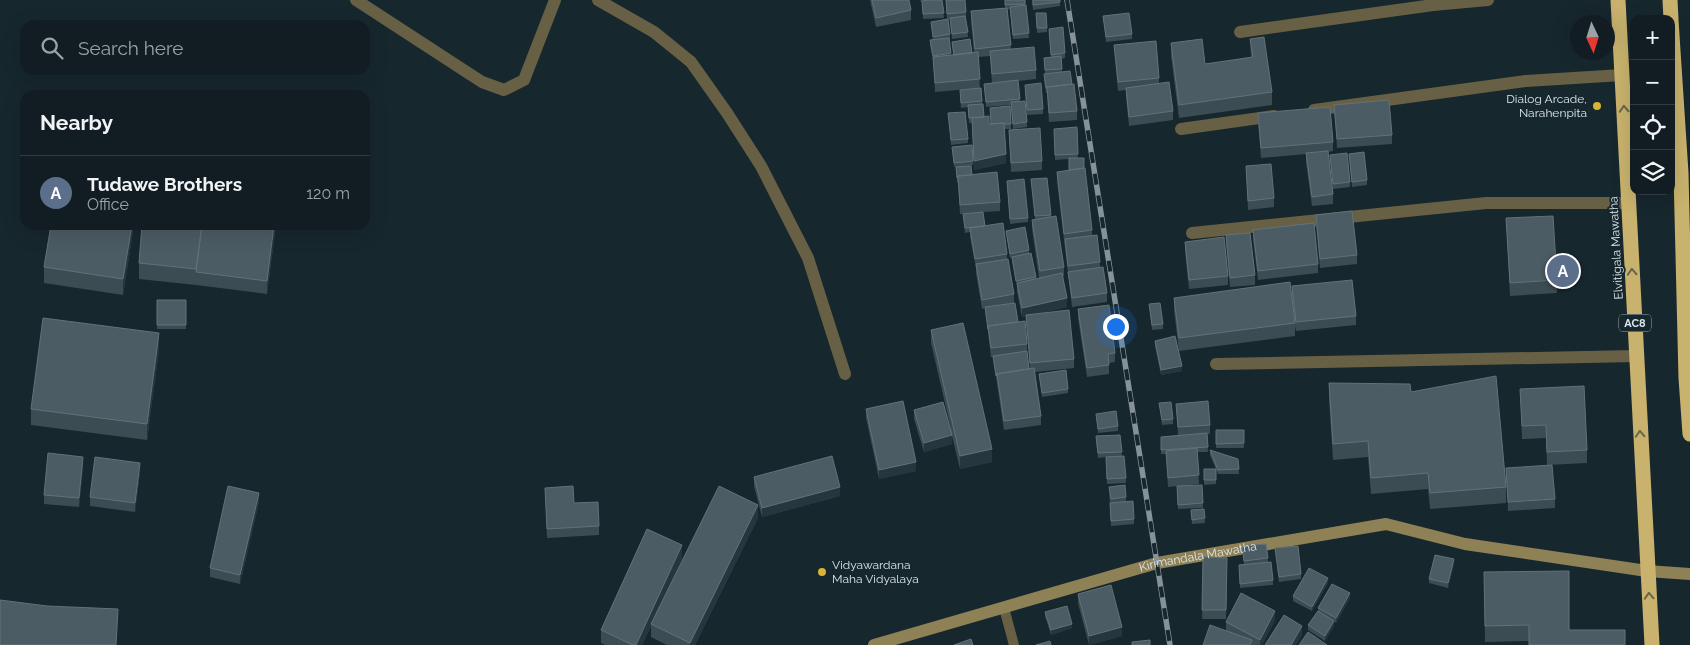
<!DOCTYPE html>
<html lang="en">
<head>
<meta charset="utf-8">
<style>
  :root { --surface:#111d22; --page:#1a262a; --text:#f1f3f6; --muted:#9ca2a5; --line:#303b40; --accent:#b45309 }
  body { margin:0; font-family:Raleway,sans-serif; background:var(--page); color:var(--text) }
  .controls { position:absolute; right:15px; top:15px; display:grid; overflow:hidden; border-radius:10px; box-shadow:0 5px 20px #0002 }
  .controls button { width:45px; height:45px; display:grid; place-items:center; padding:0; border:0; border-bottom:1px solid var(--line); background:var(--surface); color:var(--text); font:25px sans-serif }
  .compass { position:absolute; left:1570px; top:15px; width:45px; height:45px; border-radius:50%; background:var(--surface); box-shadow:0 5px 20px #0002; rotate:176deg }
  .you { position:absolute; left:1115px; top:326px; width:18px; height:18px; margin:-12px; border:4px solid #fff; border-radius:50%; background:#1a73e8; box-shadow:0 0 0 8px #1a73e833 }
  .badge { display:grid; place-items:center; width:32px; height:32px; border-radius:50%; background:var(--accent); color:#fff; font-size:16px; font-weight:700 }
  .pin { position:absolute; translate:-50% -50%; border:2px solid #fff; box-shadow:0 1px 5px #0006 }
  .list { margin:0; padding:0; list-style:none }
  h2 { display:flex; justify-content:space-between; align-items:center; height:65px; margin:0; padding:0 20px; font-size:21px }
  h2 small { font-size:16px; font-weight:400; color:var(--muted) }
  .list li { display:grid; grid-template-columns:32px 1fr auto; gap:15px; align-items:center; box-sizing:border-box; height:75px; padding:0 20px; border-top:1px solid var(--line) }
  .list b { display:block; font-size:19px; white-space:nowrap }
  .list p { margin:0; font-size:16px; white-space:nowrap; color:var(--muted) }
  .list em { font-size:16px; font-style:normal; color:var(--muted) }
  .icon { flex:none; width:28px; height:28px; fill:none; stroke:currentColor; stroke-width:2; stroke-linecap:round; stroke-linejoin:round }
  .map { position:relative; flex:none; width:1690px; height:645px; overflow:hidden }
  .search { position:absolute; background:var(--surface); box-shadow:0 5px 20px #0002; left:20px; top:20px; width:350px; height:55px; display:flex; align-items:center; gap:12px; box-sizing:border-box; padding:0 18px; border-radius:15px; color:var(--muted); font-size:19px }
  .panel { position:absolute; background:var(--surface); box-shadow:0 5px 20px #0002; left:20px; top:90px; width:350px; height:140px; border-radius:15px }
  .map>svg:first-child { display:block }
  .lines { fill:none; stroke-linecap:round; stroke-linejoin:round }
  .lane { stroke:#686045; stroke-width:10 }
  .street { stroke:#686045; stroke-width:12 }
  .secondary { stroke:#8f8156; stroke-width:12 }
  .highway { stroke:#c8b26d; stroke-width:15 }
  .rail-casing { stroke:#859298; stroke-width:5.5 }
  .rail { stroke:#17272e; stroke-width:4; stroke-dasharray:11; stroke-linecap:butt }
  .wall { fill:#3b4c53 }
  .shaded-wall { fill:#25363e }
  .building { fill:#4c5c64; stroke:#637279 }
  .oneway { stroke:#67664a }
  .poi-dot { fill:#d8b434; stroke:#17272e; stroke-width:2 }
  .labels { text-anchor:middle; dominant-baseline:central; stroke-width:4; stroke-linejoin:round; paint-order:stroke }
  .shield { fill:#17272e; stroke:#a0adb2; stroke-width:1 }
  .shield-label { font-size:11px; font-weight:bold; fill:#dbe6ea }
  .poi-label { font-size:12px; fill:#dbe6ea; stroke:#17272e; text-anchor:end }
  .street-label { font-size:12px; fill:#dbe6ea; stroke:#17272e }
</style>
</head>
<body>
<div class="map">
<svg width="1690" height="645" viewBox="0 0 1690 645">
  <rect width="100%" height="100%" fill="#17272e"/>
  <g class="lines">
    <path class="lane" d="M1004,608l10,37"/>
    <path class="street" d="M356,0l126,82 22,8 20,-10 31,-80
      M598,0l56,32 37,30 36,51 34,53 47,92 37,116
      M1240,32l193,-27 55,-5
      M1314,110l212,-29 96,-6
      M1181,129l93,-13
      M1192,233l294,-30h142
      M1216,364l420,-8"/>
    <path class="secondary" id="s1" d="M874,645l283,-82 229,-39 79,20 182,27 43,3"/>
    <path class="highway" d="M1618,0l34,645
      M1670,0l1,19
      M1671,20l10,153 5,205 4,56"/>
    <g class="rail-casing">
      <path id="rail" d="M1067,0l103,645"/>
    </g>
    <use href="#rail" class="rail"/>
  </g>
  <path class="wall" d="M870,0h39l2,10v10l-35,7z
    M920,0h22l2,18 -21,1 -1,-17h-1z
    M946,0l20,12v5l2,20 -16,2 -2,-20h-3z
    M1005,0h20l4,38 -16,1 -3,-30 -3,1 4,39 25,21v9l-18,2 2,20 7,21v5l-14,2 -2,-24 -25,2 -2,-23 8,-1 -2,-27 -12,1 2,31 -45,4 -2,-32 -3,-15v-5h3l-2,-18 19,12v5h-1l2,16h2l-1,-13 20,11h2l-3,-33v-9l34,-3z
    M1032,0h28v6l-27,4z
    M1036,13l11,15v4l-10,1z
    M1103,16l29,18v5l-26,3z
    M1049,29l16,24v5l-4,1 1,13 10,12 5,27v9l-28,2 -2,-29h-1l-2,-14v-5h1l-1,-16 7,-1z
    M1250,39l22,53v13l-93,13 -8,-62v-13l34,21 46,-6z
    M1114,45l45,33v6l14,27v9l-44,6 -3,-29v-7l-8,1z
    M981,88l3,29 5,7h22v5h-7l2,34 -32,7 -2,-47h-3l-1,-16 -7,1 -1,-18z
    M1025,89l18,20v5l-16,1z
    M1334,105l58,30v9l-55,4z
    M948,113l20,26v4l-17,2z
    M1258,113l75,29v9l-5,1 5,42v10l-21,2 -6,-44v-8l-45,4 -3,-36z
    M1077,127l1,31 6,10 8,62v6l8,26v5l7,26v9l-35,5 -15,-126v-9l12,-2v-11l-14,1 -1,-31z
    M1009,130l33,31v9l-31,2z
    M952,147l21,14v4l-2,1 1,9 28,27v9l-17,1 2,14 22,28v5l7,35v9l4,19 9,22v9l2,16h1l-4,-53 -4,1 -5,-25v-6l-5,-25v-3h-2l-4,-27 23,19v4l2,-1 5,26 3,-1 -7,-49v-9l3,-1 -4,-40 16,-1 4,39 13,50v9h-2l5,31 -26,6 33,46v9l-39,4 6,44v9l-37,5 -11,-73h-2l-6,-49 -3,1 -6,-36v-5l-6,-31v-5l-5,1 -2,-19h-3l-2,-31h-1l-1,-16h-2z
    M1349,154l18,26v5l-15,2z
    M1330,155l20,27v5l-17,2z
    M1246,166l28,32v9l-26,3z
    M1007,181l21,37v4l-18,2z
    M1316,215l41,40v9l-37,4 -4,-44z
    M1506,218l51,62v13l-47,3z
    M51,225h83l-11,70 -79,-12v-16z
    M276,225l-9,69 -71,-9 -57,-6v-16z
    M1253,230l65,34v9l-60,7 -5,-41z
    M1226,235l29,40v10l-25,2 -4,-43z
    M1185,242l43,34v9l-39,4 -4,-38z
    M1292,286l64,30v9l-60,6 -1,-5v10l-116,15 -5,-41v-12l118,-3z
    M157,300h29v29h-29z
    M1149,304l14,20v5l-11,1z
    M1078,309l37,44v9l-6,1v11l-22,3 -9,-59z
    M931,330l61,132 -32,7 -8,-33v8l-28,8 -10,-33v-9l37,19 -20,-86z
    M1155,341l27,30 -21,4 -6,-29z
    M159,349l-12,91 -116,-15v-16z
    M1039,374l29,15v4l-26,4z
    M1329,383l82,9 95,95v16l-76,6 -2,-20 -57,5 -3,-37 -35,3 -4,-60z
    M1520,389l67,61v13l-40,2 -1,-27 -24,1z
    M1159,403l14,16v5l-11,1z
    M1176,404l34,21v9h-3l1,18h-11l2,32 -31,3 -2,-33h-5v-17l17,-2z
    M866,409l50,62 -37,8 -13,-61z
    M1096,414l22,12v5l-20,2z
    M1216,430h28v18h-28z
    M1120,435l2,21 4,22v5l-19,1 -1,-27 -8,1 -2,-17z
    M1210,450l28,9 1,15h-21l-8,-19z
    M83,466l-4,41 -35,-3v-9z
    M1506,468l49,31v9l-47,3z
    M1204,469h12v15l-12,1z
    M140,472l-5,40 -45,-6v-9z
    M754,477l86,19 -78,21 -8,-31z
    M1202,485l1,23 -25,1 -1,-18z
    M1109,487l17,10v5l8,17v5l-23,2z
    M545,488l29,15 25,23v9l-52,3z
    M259,502l-19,82 -30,-7v-9z
    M1204,509l1,14 -13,1 -1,-14z
    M758,518l-63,127h-28l-16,-8v-11l-9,19h-37l-4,-2v-13l81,-72 -22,49z
    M1242,546l26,12v4l5,18v5l-33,3 -1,-23 5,-1z
    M1275,548l26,26v5l-22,3z
    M1203,557l24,1 -1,61h-24z
    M1454,564l-6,24 -19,-5v-4z
    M1484,572l85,58 -40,11 -44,1z
    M1328,583l-16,28 -19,-10v-5z
    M1078,594l44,42 -33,9 -11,-42z
    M1350,598l-14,25 -2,-2v5l-9,15 -17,-11v-5l10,-14v-3z
    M1045,612l27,16 -21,7 -6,-19z
    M1275,620l-13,25h-10l-26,-14v-9z"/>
  <path class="shaded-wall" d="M1006,154v9l-32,7v-9z
    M132,225h2l-11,70v-16z
    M274,225h2l-9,69v-13z
    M1067,298v9l-45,10v-9z
    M159,333v16l-12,91v-16z
    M1182,366v5l-21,4v-5z
    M952,435v9l-28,8v-9z
    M992,449v13l-32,7v-13z
    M83,457v9l-4,41v-9z
    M916,462v9l-37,8v-9z
    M140,463v9l-5,40v-9z
    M840,487v9l-78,21v-9z
    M259,493v9l-19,82v-9z
    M758,505v13l-63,127h-5v-2z
    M682,545v13l-40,87h-6z
    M1454,559v5l-6,24v-5z
    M1328,578v5l-16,28v-4z
    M1350,593v5l-14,25v-5z
    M1275,611v9l-13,25h-2v-5z
    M1334,621v5l-9,15v-5z
    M1072,624v4l-21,7v-5z
    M1302,626v10l-6,9h-5z
    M1122,627v9l-33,9v-9z"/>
  <path class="building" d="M872,0h37l2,10 -35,8z
    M929,0h13l2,13 -21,1 -1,-13z
    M946,0h19l1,12 -19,2z
    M1005,0h20v4l-20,1z
    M1033,0h27v2l-27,3z
    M1026,5l3,28 -16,2 -3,-28z
    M1007,8l4,37 -36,4 -4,-38z
    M1036,13h10l1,15h-10z
    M1129,13l3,21 -26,3 -3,-21z
    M965,16l3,16 -16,2 -2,-16z
    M948,19l2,15 -17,3 -2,-15z
    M1063,27l2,26 -14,2 -2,-26z
    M1264,37l8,55 -93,13 -8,-62 31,-4 3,25 48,-7 -3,-18z
    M949,38l2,15 -18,3 -3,-16z
    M970,39l2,14 -18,2 -2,-13z
    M1156,41l3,37 -41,4 -4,-37z
    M1034,47l2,23 -44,4 -2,-23z
    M978,52l2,27 -45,4 -2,-26z
    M1061,56l1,13 -17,1 -1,-12z
    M1070,71l2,13 -25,3v1h-1l-2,-14z
    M1018,80l2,19 -34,3 -2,-18z
    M1169,82l4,29 -44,6 -3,-29z
    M1041,83l2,26 -16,1 -2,-25z
    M1074,84l3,27 -28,2 -2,-26z
    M981,88l1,13 -21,2 -1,-13z
    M1389,100l3,35 -55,4 -3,-34z
    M1025,101l2,21 -14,2 -2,-22z
    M983,104l1,13 -15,1 -1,-13z
    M1010,106l1,18h-7v-1l-13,1 -1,-16z
    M1330,107l3,35 -72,6 -3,-35z
    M965,112l3,27 -17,1 -3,-27z
    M989,116v8l15,-1 2,31 -32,7 -2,-43z
    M1077,127l1,27 -23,1 -1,-26z
    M1040,128l2,33 -31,2 -2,-33z
    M972,145l1,16 -19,2 -2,-16z
    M1328,151l5,43 -21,3 -6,-44z
    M1364,152l3,28 -15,2 -3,-28z
    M1347,153l3,29 -17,2 -3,-29z
    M1069,158h15v10l-15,2z
    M1271,164l3,34 -26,3 -2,-35z
    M971,166l1,9 -14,1v2h-1l-1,-11z
    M1085,168l7,62 -28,4 -7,-62z
    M997,172l3,30 -40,3 -2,-29z
    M1047,178l4,37 -16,1 -4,-37z
    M1024,179l4,39 -18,1 -3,-38z
    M1352,211l5,44 -37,4 -4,-44z
    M983,212l2,14 -20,2 -2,-14z
    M1056,216l8,51 -24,4 -8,-51z
    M1553,216l4,64 -47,3 -4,-65z
    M1003,223l4,31 -32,5 -5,-31z
    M1314,223l4,41 -60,7 -5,-41z
    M51,225h81l-9,54 -79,-12z
    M142,225h60l-6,44 -57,-6z
    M202,225h72l-7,56 -71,-9z
    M1025,227l4,23 -19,4 -4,-23z
    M1250,233l5,42 -25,3 -4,-43z
    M1097,235l3,27 -32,4 -3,-27z
    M1224,237l4,39 -39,4 -4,-38z
    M1031,253l5,24 -20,4 -4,-24z
    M1008,259l6,35 -32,6 -6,-36z
    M1103,267l4,26 -35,5 -4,-26z
    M1062,273l5,25 -45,10 -5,-25z
    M1352,280l4,36 -60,6 -4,-36z
    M1290,282l5,41 -116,15 -5,-40z
    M157,300h29v25h-29z
    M1015,303l3,19 -30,4v3l-3,-22z
    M1160,303l3,21 -11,1 -3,-21z
    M1109,305l6,48 -7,1 1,11 -22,3 -9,-59z
    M1069,310l5,49 -44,4 -4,-48z
    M43,318l116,15 -12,91 -116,-15z
    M1025,321l2,23 -36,4 -3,-22z
    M963,323l29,126 -32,7 -29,-126z
    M1175,336l7,30 -21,4 -6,-29z
    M1027,351l2,18 -32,5v1l-1,1 -3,-20z
    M1034,368l7,48 -37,5 -7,-47z
    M1066,370l2,19 -26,4 -3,-19z
    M1496,376l10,111 -76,6 -2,-20 -57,5 -3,-37 -35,3 -4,-61 81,1 1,8z
    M1584,386l3,64 -40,2 -1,-27 -24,1 -2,-37z
    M903,401l13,61 -37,8 -13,-61z
    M1208,401l2,24 -32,2 -2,-23z
    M943,402l9,33 -28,8 -10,-33z
    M1171,402l2,17 -11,1 -3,-17z
    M1116,411l2,15 -20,3 -2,-15z
    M1216,430h28v13l-28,1z
    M1207,433l1,14 -47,3v-13z
    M1120,435l2,17 -24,1 -2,-17z
    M1197,448l2,27 -31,3 -2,-27z
    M1210,450l28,9 1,10 -21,1z
    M48,453l35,4 -4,41 -35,-3z
    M832,456l8,31 -78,21 -8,-31z
    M1124,456l2,22 -19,1 -1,-22z
    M95,457l45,6 -5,40 -45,-6z
    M1552,465l3,34 -47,3 -2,-34z
    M1204,469h12v11h-12z
    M1125,485l1,12 -15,2 -2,-12z
    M1202,485l1,18 -25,2 -1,-19z
    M228,486l31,7 -19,82 -30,-7z
    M573,486l1,17 24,-1 1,24 -52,3 -2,-41z
    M719,486l39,19 -68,138 -39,-19z
    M1133,501l1,18 -23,2 -1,-18z
    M1204,509l1,9 -13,2 -1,-10z
    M647,529l35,16 -46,100h-3l-32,-15z
    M1266,544l2,14 -24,3 -2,-15z
    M1298,546l3,28 -22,3 -4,-29z
    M1435,555l19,4 -6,24 -19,-4z
    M1203,557l24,1 -1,52h-24z
    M1271,562l2,18 -33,4 -1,-19z
    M1309,568l19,10 -16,29 -19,-11z
    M1569,571v59h56v15h-96v-20l-44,1 -1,-54z
    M1332,584l18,9 -14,25 -18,-10z
    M1111,585l11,42 -33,9 -11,-42z
    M1241,593l34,18 -15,29 -34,-18z
    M0,600l47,6 71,3 -2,36h-116z
    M1067,606l5,18 -21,6 -6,-18z
    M1318,611l16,10 -9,15 -17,-11z
    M1284,615l18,11 -11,19h-26z
    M1210,625l42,15 -2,5h-47z
    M1308,632l19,13h-28z
    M971,639l2,6h-19z
    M1150,640v5h-18v-3z
    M1050,641l1,4h-15z"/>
  <defs><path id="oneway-chevron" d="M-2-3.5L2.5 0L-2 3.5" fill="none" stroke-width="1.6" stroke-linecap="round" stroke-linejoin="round" transform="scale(1.25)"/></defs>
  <g class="oneway">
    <use href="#oneway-chevron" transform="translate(1624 109) rotate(-93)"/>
    <use href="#oneway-chevron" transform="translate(1632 272) rotate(-93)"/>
    <use href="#oneway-chevron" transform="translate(1640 434) rotate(-93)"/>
    <use href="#oneway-chevron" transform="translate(1649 596) rotate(-93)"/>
  </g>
  <g class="poi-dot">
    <circle cx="1597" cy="106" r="5"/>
    <circle cx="822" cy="572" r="5"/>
  </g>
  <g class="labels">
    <rect class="shield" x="1619" y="314.5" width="32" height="17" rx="4"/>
    <g class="shield-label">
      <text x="1635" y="323">AC8</text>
    </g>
    <g class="poi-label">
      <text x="1587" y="99">Dialog Arcade,<tspan x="1587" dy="14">Narahenpita</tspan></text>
      <text x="832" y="565" text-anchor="start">Vidyawardana<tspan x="832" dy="14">Maha Vidyalaya</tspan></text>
    </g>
    <g class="street-label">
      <text transform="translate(1616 248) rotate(-93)">Elvitigala Mawatha</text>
      <text stroke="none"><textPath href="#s1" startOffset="336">Kirimandala Mawatha</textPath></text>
    </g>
  </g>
</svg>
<div class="controls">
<button>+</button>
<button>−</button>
<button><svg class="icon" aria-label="locate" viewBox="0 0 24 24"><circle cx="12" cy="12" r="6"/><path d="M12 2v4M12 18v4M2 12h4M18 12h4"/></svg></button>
<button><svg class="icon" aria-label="layers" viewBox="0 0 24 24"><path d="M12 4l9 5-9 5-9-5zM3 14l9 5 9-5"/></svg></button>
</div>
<svg class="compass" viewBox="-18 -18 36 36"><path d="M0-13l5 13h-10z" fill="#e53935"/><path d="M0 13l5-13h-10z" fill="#9ca2a5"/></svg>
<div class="you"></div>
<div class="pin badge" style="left:1563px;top:271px;background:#5c6f8a">A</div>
<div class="search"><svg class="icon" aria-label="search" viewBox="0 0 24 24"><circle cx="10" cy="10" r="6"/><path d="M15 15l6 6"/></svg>Search here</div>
<section class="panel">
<h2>Nearby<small></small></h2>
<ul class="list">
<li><span class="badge" style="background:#5c6f8a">A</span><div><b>Tudawe Brothers</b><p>Office</p></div><em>120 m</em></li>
</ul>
</section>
</div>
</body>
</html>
